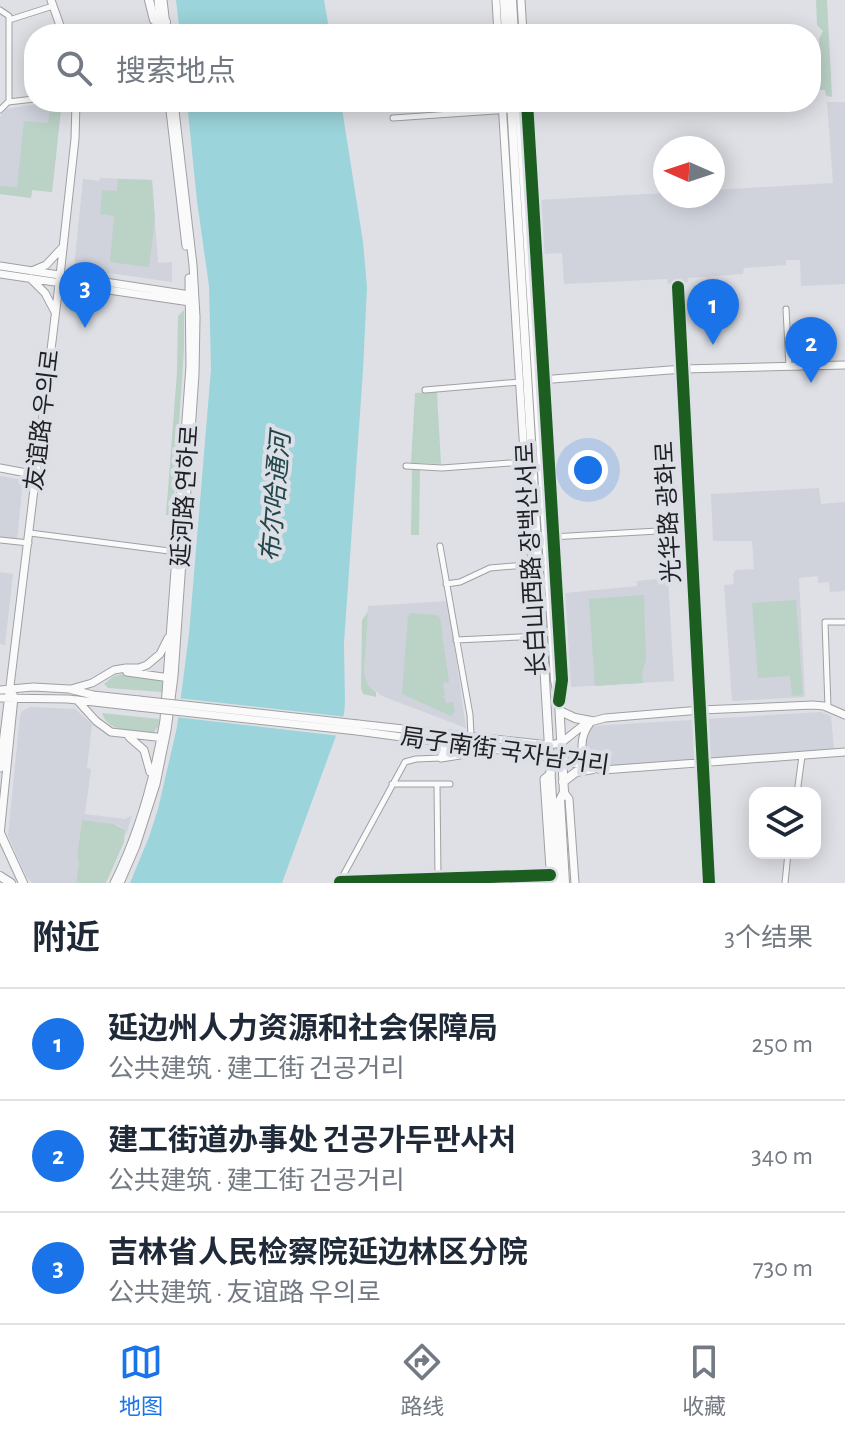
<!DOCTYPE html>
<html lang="zh">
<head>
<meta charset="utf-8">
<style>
  :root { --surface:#fff; --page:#f2f2f3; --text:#1f2937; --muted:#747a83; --line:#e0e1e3; --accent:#1a73e8 }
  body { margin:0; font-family:"Alegreya Sans","Noto Sans SC","Noto Sans KR",sans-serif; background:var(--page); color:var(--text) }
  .controls { position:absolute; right:24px; bottom:24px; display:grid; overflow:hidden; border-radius:16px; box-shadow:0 4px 20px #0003 }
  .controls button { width:72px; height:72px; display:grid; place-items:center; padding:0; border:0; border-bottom:2px solid var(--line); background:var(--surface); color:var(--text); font:40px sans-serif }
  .compass { position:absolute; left:653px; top:136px; width:72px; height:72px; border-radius:50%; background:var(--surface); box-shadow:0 4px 20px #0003; rotate:273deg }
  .you { position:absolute; left:588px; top:470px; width:28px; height:28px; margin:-20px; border:6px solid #fff; border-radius:50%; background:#1a73e8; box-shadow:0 0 0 12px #1a73e833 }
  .badge { display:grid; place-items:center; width:52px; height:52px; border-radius:50%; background:var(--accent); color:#fff; font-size:26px; font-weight:700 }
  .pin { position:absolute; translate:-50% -66px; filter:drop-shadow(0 2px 4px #0008) }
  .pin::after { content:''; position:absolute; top:42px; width:28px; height:24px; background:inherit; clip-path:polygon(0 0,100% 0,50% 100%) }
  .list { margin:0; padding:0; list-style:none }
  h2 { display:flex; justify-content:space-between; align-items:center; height:104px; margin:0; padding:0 32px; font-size:34px }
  h2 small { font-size:26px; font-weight:400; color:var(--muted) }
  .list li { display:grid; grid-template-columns:52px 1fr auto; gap:24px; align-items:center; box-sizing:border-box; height:112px; padding:0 32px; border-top:2px solid var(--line) }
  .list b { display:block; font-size:30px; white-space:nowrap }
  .list p { margin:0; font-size:26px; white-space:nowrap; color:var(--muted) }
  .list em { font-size:26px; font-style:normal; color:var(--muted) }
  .icon { flex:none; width:44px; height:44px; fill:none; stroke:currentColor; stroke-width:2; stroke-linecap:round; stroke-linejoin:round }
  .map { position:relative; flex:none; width:845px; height:883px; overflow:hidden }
  .search { position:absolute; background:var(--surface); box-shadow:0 4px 20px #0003; left:24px; right:24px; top:24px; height:88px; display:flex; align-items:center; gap:20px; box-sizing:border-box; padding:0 28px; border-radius:32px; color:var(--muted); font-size:30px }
  .sheet { height:440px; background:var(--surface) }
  nav { display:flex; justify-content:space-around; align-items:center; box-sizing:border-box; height:112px; border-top:2px solid var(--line); background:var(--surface); font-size:22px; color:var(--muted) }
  nav a { display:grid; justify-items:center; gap:4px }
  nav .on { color:var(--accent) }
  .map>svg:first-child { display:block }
  .built { fill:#d0d2dc }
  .green { fill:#bbd2c7 }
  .water { fill:#9bd4da }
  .pier { fill:#dfe0e5 }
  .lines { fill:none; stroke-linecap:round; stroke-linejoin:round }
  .street-casing { stroke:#9fa0a3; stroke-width:7 }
  .secondary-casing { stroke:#9fa0a3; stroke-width:9 }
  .primary-casing { stroke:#9fa0a3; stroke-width:10 }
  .street { stroke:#fafafb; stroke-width:5 }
  .secondary { stroke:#fafafb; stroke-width:7 }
  .primary { stroke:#fafafb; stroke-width:8 }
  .secondary-bridge-casing { stroke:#9fa0a3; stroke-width:9; stroke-linecap:butt }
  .secondary-bridge { stroke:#fafafb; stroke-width:7 }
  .cycleway-casing { stroke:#dddfe7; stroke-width:17 }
  .cycleway { stroke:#1b5e20; stroke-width:12 }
  .labels { text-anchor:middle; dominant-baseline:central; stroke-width:8; stroke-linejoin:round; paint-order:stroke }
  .street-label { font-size:24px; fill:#1f2023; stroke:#dddfe7 }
  .water-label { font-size:26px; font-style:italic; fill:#20474a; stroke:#dddfe7 }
</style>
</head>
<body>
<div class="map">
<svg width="845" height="883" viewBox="0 0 845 883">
  <rect width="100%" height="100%" fill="#dfe0e5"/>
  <path class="built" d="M50,102h9l2,7 -9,83 -20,-2 -1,8 -31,-4v-77l6,-8z
    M827,102h18v182l-44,2 -1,-26h-14v5l-42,3 -1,6 -55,4v4l-20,2 -1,-5 -103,5 -2,-31 -20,1 -4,-54 127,-7v3h48v-6l120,-7z
    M100,178l52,2 6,83 14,-1v20l-98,-14 9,-89 16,2z
    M0,476l23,4 -6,61 -17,-2z
    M819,488l2,16 24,-2v89l-15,1 -1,-10 -11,1v-7l-19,2 6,119 -73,4 -8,-116 10,-1 -1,-10 3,-4 18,-1 -2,-28h-39l-2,-47z
    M0,572l13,2 -8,71 -5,-1z
    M668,578l6,103 -103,6 -6,-94 72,-7v-5z
    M448,601l18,127 -84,-32 -14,-11 -4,-12 4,-67z
    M30,707l45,2 17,15 -5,44 4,1 -6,45 40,5 7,-4 -6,20 -2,-6 -6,-4 -36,-5 -5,35 2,7 -3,21h-44l-6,-7 -18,-40 12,-120 2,-5z
    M821,712l10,4 3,34 -237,17 -6,-4 -7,-16 2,-11 6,-10z"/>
  <path class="green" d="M816,0h11l5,97 -6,-1 -1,-6h-5l-1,-51 4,-8 -6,-6z
    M50,108l11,1 -9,83 -20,-2 -1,8 -31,-4v-8l17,1 7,-66 24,2z
    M118,179l34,1 3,39 -6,48 -39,-5 4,-46 -14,-2 2,-24 15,1z
    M184,310v38l-11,168 -7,-1 11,-143 1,-56z
    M437,392l4,72 -30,-1 4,-70z
    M412,469h8l-1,66h-8z
    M644,595l2,65 -4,12 1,11 -48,3 -6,-87z
    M796,600l7,95 -11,1 -2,-20 -32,2 -6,-75z
    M368,612l-4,61 4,12 8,7v5l-13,-3 -2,-6 1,-68z
    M410,613l27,2 3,3 9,64 -6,1 2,13 -3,1 3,1 1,5 7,-1 2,9 -4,5 -49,-22 6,-78z
    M124,674l38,5v13l-54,-4 -4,-4 10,-8z
    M102,713l57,6 -1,8 -4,5c-18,0 -46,1 -52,-19z
    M82,820l32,4 11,6 -1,12 -18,41h-30l3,-21 -2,-7z"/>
  <path class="water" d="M176,0h148l6,34h-150z
    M187,102h154l22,140 4,45 -4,83 -19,273 1,60 -1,11 -62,169h-152l19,-46 9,-28 19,-82 12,-93 22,-265 -2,-83 -12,-85z"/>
  <path class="pier" d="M177,698l170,19 -7,19 -165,-19z"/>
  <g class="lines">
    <g class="street-casing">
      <path id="street" d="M0,10l9,6v86
        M9,20l44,-14
        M621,34l56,-3
        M0,110l8,-8 26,-3
        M393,118l118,-8
        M786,309l3,57
        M425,390l95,-8
        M406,466l36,2 83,-6
        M30,533l147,19
        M529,533l2,31
        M551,537l107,-6
        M0,540l29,3
        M440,546l30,169 1,21
        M446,584l14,-2 30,-14 48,-4
        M456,640l87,-4
        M828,707l-3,-85h20
        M392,784h58
        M437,784l1,94
        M797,793l5,-37
        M340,882l210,-7
        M339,883l66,-121 11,-3 25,-1
        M785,883l3,-30"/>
    </g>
    <g class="secondary-casing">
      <path id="secondary" d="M51,0l12,34
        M158,0l3,34
        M163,0l4,34
        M496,0l2,34
        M521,0l2,34
        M169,102l17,144
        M502,102l27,431
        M527,102l35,578 -2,15
        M0,266l190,29 4,3
        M32,271l14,-6 16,-17
        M0,274l190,28 4,-2
        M32,280l13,13 10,19
        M678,287l24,448
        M540,380l143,-11 162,-4
        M0,468l37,7
        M127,672l43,6
        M71,689l21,-6 22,-13 12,-2h13l8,-3 13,-11 8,-16
        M0,690l33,-3 36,2 24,6 46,5
        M0,698l68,1 70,8
        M77,700l19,21 15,11 54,6
        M590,723c-11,15 -11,32 2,46
        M358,724l191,21 12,-2 25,-20 19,-5 96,-8 112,-5 11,1 21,9
        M357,731l180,24 66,15 242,-18
        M129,737l15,13 6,22
        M442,741l2,10 -3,7 19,-3 16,-9
        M702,742l7,141
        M0,768l60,-492 15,-137 1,-37
        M564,792l5,7 6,84
        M0,835l14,-138 -3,-7
        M114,883c25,-50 41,-108 50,-163l26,-354 -1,-88
        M120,883l16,-37 20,-62 11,-54 7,-54 21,-302 1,-57 -3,-52 -19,-163
        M551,883l-7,-104 7,-6"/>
    </g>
    <g class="primary-casing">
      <path id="primary" d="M149,0l5,20 3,2h9
        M504,0l2,34
        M512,0l2,34
        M511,102l46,781
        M519,102l36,578 4,21 5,91 -4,8 5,83
        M560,711l15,7 16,3
        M563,782l13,-10 17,-3
        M0,833l23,50
        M0,876l11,7"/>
    </g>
    <use href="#street" class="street"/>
    <use href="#secondary" class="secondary"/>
    <use href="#primary" class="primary"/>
    <g class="secondary-bridge-casing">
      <path id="secondary-bridge" d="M139,700l219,24
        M138,707l219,24"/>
    </g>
    <use href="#secondary-bridge" class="secondary-bridge"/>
    <g class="cycleway-casing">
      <path id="cycleway" d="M527,102l35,578 -3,21
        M678,287l31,596
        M340,882l210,-7"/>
    </g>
    <use href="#cycleway" class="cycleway"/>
  </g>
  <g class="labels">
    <g class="street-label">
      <text transform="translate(43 420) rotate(-83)">友谊路 우의로</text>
      <text transform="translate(186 496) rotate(-86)">延河路 연하로</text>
      <text transform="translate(669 512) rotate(-93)">光华路 광화로</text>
      <text transform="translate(532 559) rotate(-93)">长白山西路 장백산서로</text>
      <text transform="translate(505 752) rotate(8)">局子南街 국자남거리</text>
    </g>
    <g class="water-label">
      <text transform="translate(276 497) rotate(-85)">布尔哈通河</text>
    </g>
  </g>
</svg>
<div class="controls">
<button><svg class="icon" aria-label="layers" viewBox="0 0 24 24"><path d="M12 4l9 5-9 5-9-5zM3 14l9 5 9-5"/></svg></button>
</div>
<svg class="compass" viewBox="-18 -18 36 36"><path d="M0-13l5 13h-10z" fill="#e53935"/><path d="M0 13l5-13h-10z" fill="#747a83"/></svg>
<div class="you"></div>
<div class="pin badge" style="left:713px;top:345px">1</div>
<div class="pin badge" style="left:811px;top:383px">2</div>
<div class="pin badge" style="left:85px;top:328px">3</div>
<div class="search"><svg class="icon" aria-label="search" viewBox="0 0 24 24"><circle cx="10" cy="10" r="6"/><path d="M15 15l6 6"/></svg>搜索地点</div>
</div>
<section class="sheet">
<h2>附近<small>3个结果</small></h2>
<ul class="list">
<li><span class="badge">1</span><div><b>延边州人力资源和社会保障局</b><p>公共建筑 · 建工街 건공거리</p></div><em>250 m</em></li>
<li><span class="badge">2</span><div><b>建工街道办事处 건공가두판사처</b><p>公共建筑 · 建工街 건공거리</p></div><em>340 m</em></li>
<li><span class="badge">3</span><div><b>吉林省人民检察院延边林区分院</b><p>公共建筑 · 友谊路 우의로</p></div><em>730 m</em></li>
</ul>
</section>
<nav>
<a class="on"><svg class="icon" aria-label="map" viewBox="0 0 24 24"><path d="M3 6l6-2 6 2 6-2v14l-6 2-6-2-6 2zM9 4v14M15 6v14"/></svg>地图</a>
<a><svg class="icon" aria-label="directions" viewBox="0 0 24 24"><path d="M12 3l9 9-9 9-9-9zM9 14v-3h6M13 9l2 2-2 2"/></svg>路线</a>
<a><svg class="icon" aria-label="saved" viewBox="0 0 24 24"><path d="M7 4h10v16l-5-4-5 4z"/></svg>收藏</a>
</nav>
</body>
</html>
